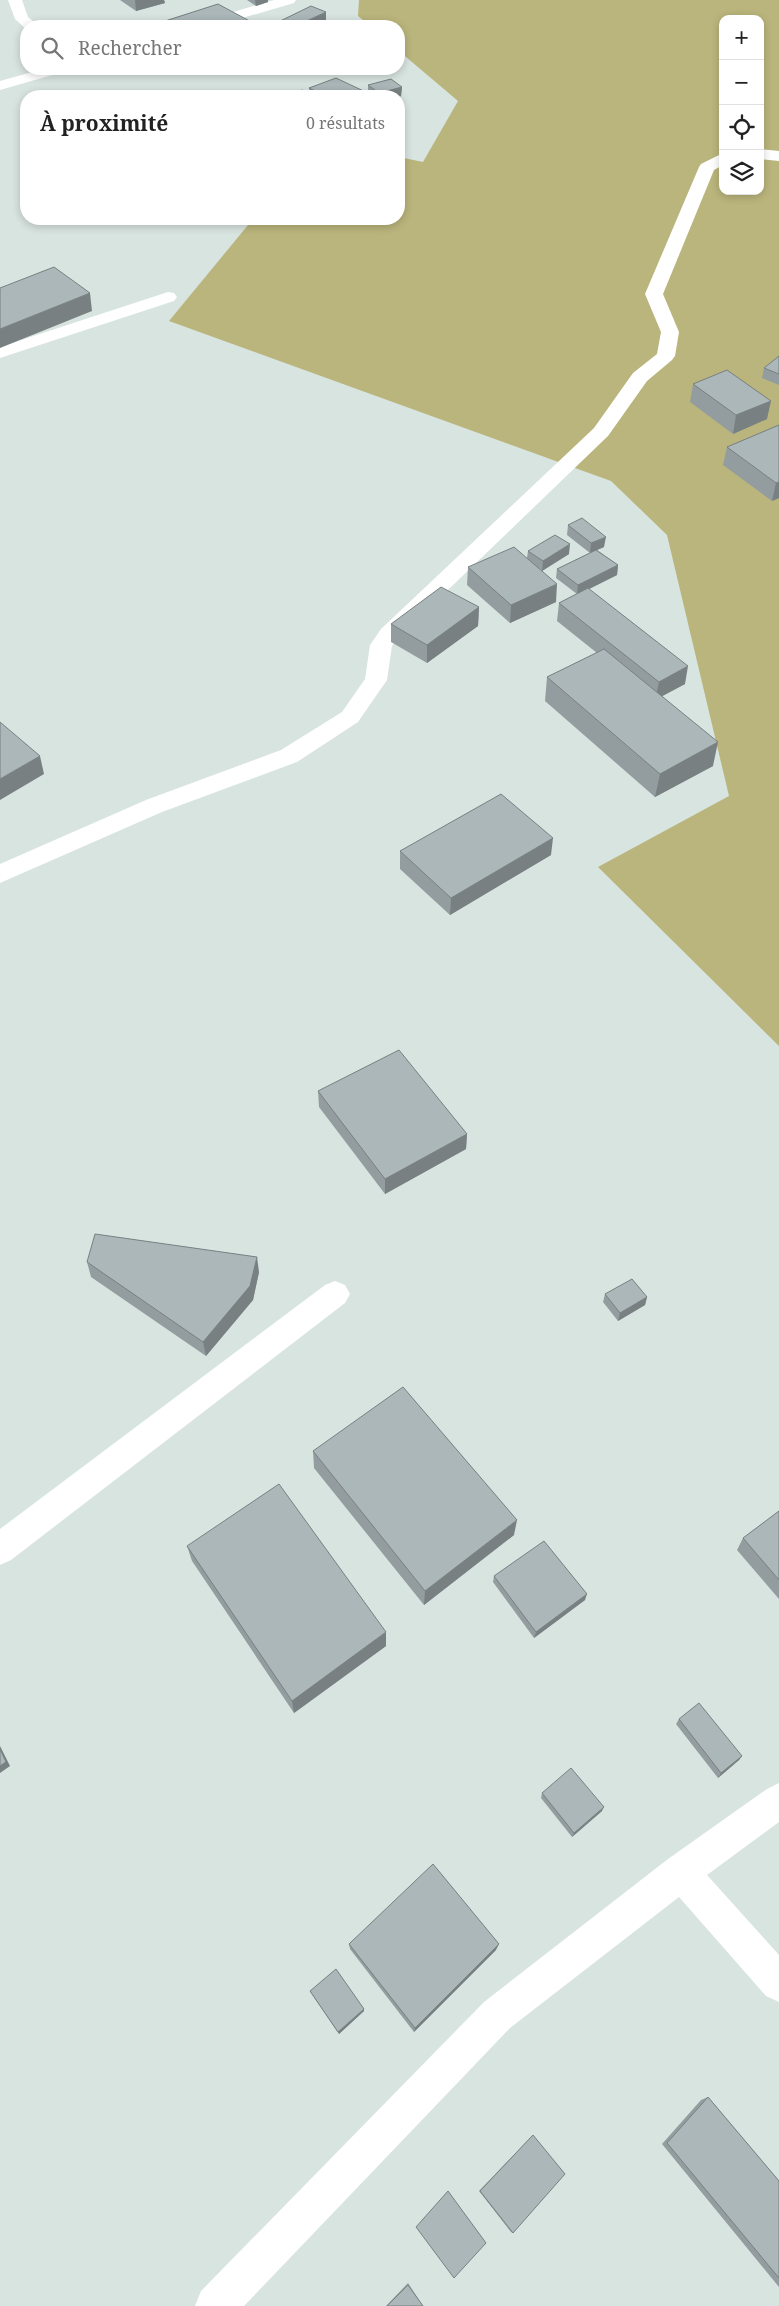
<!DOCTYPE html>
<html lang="fr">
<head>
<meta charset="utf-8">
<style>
  :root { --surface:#fff; --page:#f2f2f2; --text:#222; --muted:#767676; --line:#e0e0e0 }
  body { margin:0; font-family:"Noto Serif",serif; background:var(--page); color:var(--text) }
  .controls { position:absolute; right:15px; top:15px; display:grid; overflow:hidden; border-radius:10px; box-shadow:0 2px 8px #0003 }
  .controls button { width:45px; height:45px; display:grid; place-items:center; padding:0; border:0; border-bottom:1px solid var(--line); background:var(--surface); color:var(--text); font:25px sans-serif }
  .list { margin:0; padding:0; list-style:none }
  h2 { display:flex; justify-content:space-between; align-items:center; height:65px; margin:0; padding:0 20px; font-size:21px }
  h2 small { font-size:16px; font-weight:400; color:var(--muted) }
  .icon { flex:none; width:28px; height:28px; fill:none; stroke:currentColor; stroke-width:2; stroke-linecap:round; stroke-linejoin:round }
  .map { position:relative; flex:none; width:779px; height:2306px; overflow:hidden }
  .search { position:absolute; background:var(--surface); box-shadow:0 2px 8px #0003; left:20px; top:20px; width:385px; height:55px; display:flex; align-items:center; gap:12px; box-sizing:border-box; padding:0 18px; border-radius:20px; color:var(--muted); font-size:19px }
  .panel { position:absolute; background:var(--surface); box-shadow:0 2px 8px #0003; left:20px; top:90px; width:385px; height:135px; border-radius:20px }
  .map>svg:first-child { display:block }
  .forest { fill:#bab57c; fill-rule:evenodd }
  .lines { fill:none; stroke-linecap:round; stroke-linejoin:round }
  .minor { fill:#fff; fill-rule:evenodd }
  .wall { fill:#939d9f }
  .shaded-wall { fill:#788082 }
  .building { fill:#abb7b9; stroke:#788082 }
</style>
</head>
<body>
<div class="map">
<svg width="779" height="2306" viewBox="0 0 779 2306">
  <rect width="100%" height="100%" fill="#d8e4e0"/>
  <path class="forest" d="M359,0h420v1046l-181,-179 131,-71 -62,-261 -56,-54 -442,-160 84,-102h146v-62l24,5 35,-61 -59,-50v-25h-29l-12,-10zM723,19h37v172h-37z"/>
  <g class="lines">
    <path class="minor" d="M8,0h14l6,17 11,9h-13v3l-11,-10z
      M274,0h22l-2,3 -79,23h-21l2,-3z
      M43,69h22l-2,3 -63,18v-9z
      M760,149l19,2v10l-19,-2z
      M723,153v12l-9,5 -51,124 16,38 -4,24 -3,4 -25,21 -39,55 -211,203 -5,7 -5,34 -29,42 -61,40 -135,50 -162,71v-19l146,-64 135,-50 61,-38 23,-33 5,-34 11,-16 213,-201 39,-55 24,-19 4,-22 -16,-38 54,-127 2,-3z
      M168,292l6,1 3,4 -3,4 -174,57v-11z
      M335,1281l10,4 5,9 -5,9 -334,257 -11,5v-36l325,-244z
      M779,1783v39l-72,53 72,80v47l-13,-6 -87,-99 -169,131 -266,278h-49l6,-15 283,-289 184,-143 99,-70z"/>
  </g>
  <path class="wall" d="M120,0h44l1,3 -29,8z
    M247,0h21v2l-12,4z
    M218,4l39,22h-94l-1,-4z
    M368,85l34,2 -1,9 -2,1v-1h-108v-2l19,1 -1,-7 59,6z
    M779,356v29l-17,-7 2,-10z
    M693,384l74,35 -34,15 -43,-32z
    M779,425v73l-7,3 -49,-36 4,-18z
    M568,525l36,22 -7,3 21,15 -1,10 -28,14 96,95 -23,12 51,70 -58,31 -110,-96 2,-24 50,-24 -40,-32 2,-18 18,-9 -21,-16 1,-9 33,-16 -23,-18z
    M528,551l41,3 -27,17 -3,-3 17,34 -46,21 -43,-38 1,-18 59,-9z
    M479,607l-1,19 -51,37 -36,-21v-18z
    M400,851l151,4 -101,60 -50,-46z
    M318,1091l149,43 -1,15 -81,45 -66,-87z
    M87,1262l172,10 -6,28 -47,56 -115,-79z
    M605,1294l42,3 -2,8 -27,16 -15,-19z
    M313,1451l201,84 -90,70 -110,-137z
    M779,1511v88l-42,-49 6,-12z
    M187,1546l199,100 -92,67 -102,-152z
    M494,1576l91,24 -51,38 -41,-56z
    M679,1719l63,37 -3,4 -21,18 -42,-54z
    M542,1793l60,18 -30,26 -31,-39z
    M349,1944l147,6 -82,82 -64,-83z
    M310,1991l54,18v2l-25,23 -28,-41z
    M708,2097l71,84v106l-117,-143 39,-44z
    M533,2135l-20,98 -2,-1 -32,-41z
    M408,2283l15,23h-37z"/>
  <path class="shaded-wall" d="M135,0h29l1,3 -29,8z
    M255,0h13v2l-12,4z
    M326,12v9l-11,5h-19z
    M206,22v4h-13z
    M402,87l-1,9 -2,1v-1h-20v-3z
    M90,293l2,18 -92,37v-19z
    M771,401l-4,18 -34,15 3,-19z
    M779,482v16l-7,3 4,-18z
    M606,537l-2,10 -14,6 1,-10z
    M570,544l-1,10 -27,17 1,-10z
    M618,565l-1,10 -40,20 1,-10z
    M557,584l-1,18 -46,21 1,-18z
    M479,607l-1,19 -51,37v-18z
    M688,666l-3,18 -30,16 4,-18z
    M718,742l-5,24 -58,31 5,-23z
    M40,756l4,18 -44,26v-21z
    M553,838l-2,17 -101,60 1,-17z
    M467,1134l-1,15 -81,45v-15z
    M257,1257l2,15 -6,28 -47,56 -3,-14z
    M647,1297l-2,8 -27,16 2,-8z
    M517,1520l-3,15 -90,70 1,-14z
    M587,1594l-2,6 -51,38 2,-6z
    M386,1632v14l-92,67 -2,-12z
    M0,1746l10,20 -10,7z
    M742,1756l-3,4 -21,18 3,-5z
    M604,1807l-2,4 -30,26 2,-4z
    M499,1944l-3,6 -82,82 1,-4z
    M364,2009v2l-25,23 -1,-2z"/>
  <path class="building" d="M218,4l39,21 -3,1h-40l-8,-4 -13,4h-24l-7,-4z
    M311,6l15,6 -30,14h-26z
    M336,78l36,17 -2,1h-45l-16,-8z
    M391,79l11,8 -23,6 -11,-8z
    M302,90l10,6h-18l-3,-2z
    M54,267l36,26 -90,36v-41z
    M779,356v18l-15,-6z
    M727,370l44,31 -35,14 -43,-31z
    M779,425v57l-3,1 -49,-36z
    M582,518l24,19 -15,6 -23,-18z
    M555,535l15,9 -27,17 -15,-10z
    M514,547l43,37 -46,21 -43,-38z
    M596,550l22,15 -40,20 -21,-16z
    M441,587l38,20 -52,38 -36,-21z
    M588,588l100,78 -29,16 -100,-79z
    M604,649l114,93 -58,32 -113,-97z
    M0,722l40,34 -40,23z
    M501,794l52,44 -102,60 -51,-47z
    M399,1050l68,84 -82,45 -67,-88z
    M95,1234l162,23 -7,29 -47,56 -116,-80z
    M632,1279l15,18 -27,16 -15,-19z
    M403,1387l114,133 -92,71 -112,-140z
    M279,1484l107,148 -94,69 -105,-155z
    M779,1511v69l-36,-42z
    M544,1541l43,53 -51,38 -42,-56z
    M699,1703l43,53 -21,17 -42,-54z
    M0,1749l6,13 -6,4z
    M571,1768l33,39 -30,26 -32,-40z
    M433,1864l66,80 -84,84 -66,-84z
    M336,1969l28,40 -26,23 -28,-41z
    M708,2097l71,84v97l-112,-135z
    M533,2135l32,39 -52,59 -33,-42z
    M448,2191l38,52 -32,35 -38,-51z
    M408,2285l15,21h-36z"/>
</svg>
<div class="controls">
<button>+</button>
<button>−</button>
<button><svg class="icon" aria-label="locate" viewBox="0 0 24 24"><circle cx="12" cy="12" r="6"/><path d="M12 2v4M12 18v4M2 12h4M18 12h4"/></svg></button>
<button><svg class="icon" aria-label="layers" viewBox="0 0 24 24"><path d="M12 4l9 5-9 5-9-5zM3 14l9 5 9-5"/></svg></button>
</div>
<div class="search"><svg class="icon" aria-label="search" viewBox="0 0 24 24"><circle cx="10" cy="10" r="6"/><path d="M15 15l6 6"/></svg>Rechercher</div>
<section class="panel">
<h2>À proximité<small>0 résultats</small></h2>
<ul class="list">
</ul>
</section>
</div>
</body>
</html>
